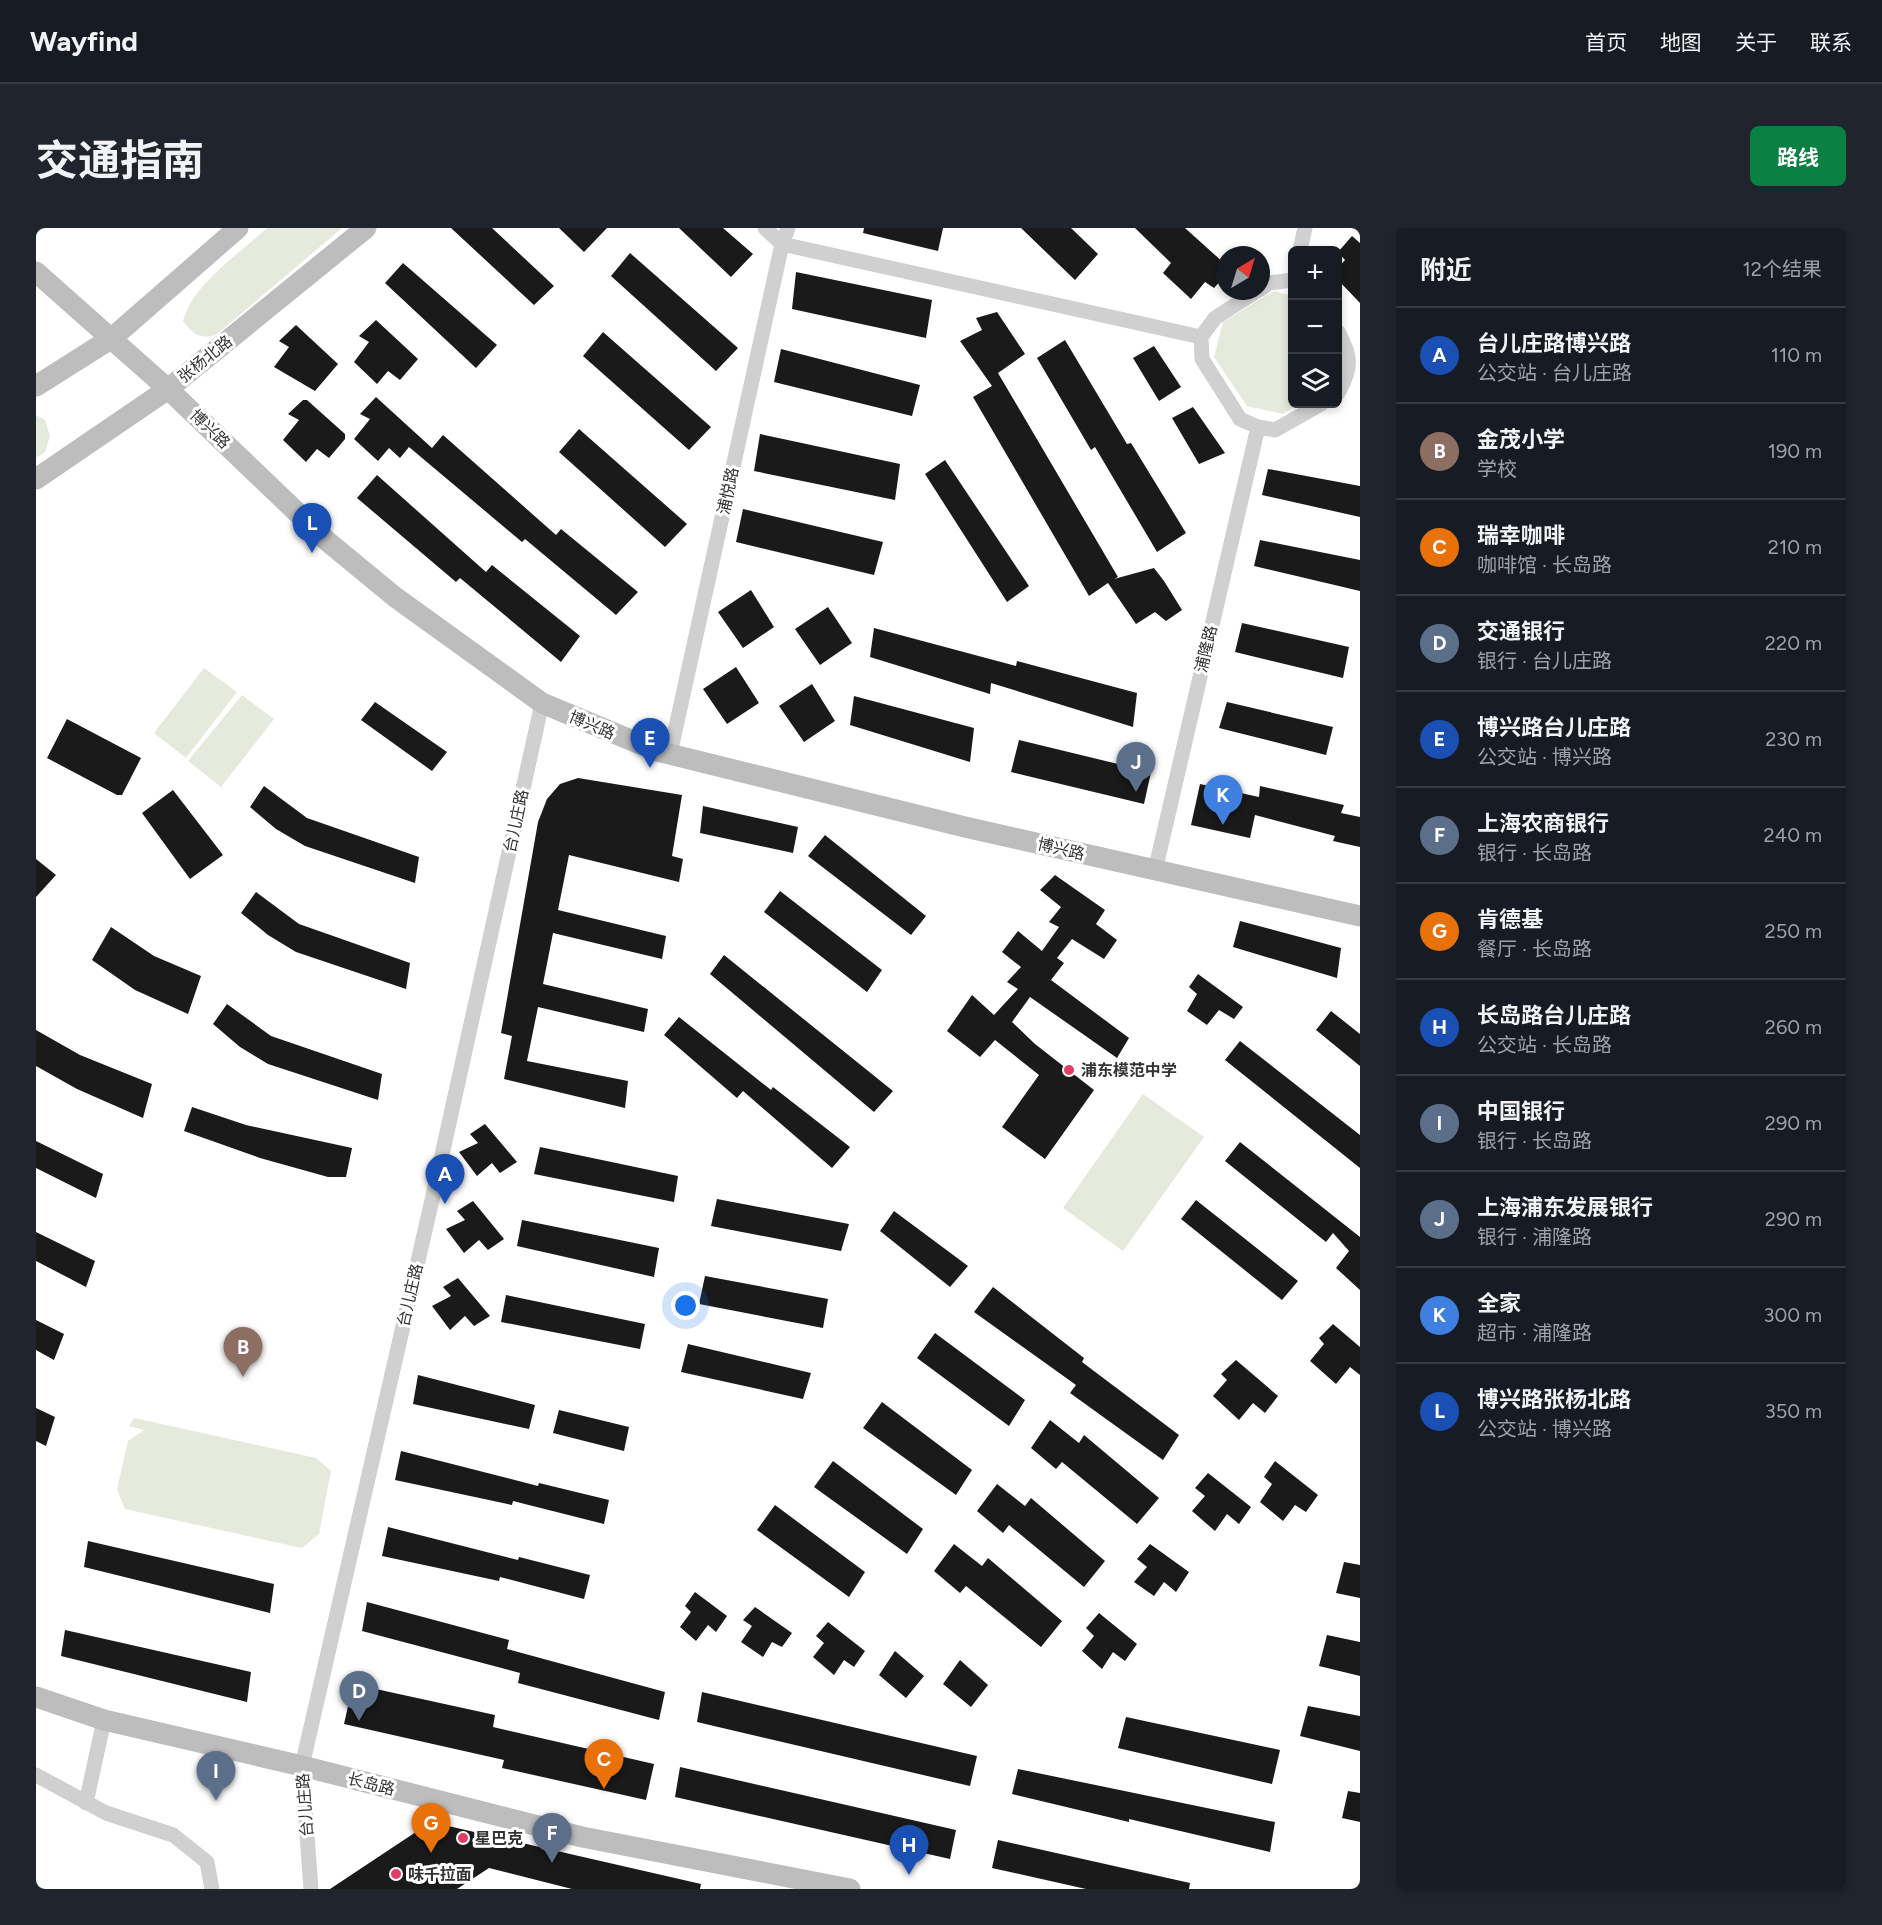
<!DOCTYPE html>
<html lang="zh">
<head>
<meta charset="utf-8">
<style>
  :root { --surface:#171b24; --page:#20242c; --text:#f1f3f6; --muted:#9ea1a6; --line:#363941; --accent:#0b8043 }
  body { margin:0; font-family:Figtree,"Noto Sans SC",sans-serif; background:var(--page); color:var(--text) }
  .controls { position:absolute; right:18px; top:18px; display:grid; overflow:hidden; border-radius:9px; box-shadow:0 3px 9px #0003 }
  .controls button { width:54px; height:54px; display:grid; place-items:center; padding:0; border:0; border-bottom:2px solid var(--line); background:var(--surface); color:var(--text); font:30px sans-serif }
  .compass { position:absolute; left:1180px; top:18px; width:54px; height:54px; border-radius:50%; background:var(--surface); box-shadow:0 3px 9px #0003; rotate:38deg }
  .you { position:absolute; left:650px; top:1078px; width:21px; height:21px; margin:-15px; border:4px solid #fff; border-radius:50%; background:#1a73e8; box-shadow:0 0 0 9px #1a73e833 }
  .badge { display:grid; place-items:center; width:39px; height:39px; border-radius:50%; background:var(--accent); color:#fff; font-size:20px; font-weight:700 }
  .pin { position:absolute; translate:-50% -50px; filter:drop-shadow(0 2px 3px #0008) }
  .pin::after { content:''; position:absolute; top:32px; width:21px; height:18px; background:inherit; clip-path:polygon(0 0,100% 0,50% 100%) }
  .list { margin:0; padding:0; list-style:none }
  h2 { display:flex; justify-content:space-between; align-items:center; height:78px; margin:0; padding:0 24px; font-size:26px }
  h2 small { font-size:20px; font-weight:400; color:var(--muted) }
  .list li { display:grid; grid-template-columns:39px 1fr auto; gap:18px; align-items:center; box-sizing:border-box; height:96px; padding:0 24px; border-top:2px solid var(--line) }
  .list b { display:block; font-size:22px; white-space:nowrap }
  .list p { margin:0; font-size:20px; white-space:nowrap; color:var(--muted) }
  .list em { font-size:20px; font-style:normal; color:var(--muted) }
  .icon { flex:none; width:33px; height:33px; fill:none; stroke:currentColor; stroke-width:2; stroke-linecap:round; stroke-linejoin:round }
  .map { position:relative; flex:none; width:1324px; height:1661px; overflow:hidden; border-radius:9px }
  header { display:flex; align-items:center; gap:36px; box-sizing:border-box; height:84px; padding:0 30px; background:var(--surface); border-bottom:2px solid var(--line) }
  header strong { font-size:28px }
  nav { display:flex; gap:33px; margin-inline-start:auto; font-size:21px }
  .intro { display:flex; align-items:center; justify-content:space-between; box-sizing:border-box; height:144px; padding:0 36px }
  h1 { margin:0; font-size:42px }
  .button { padding:15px 27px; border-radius:9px; background:var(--accent); color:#fff; font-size:21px; font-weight:700 }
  main { display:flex; gap:36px; padding:0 36px }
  aside { flex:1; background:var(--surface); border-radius:9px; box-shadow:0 3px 9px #0003 }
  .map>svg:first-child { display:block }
  .green { fill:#e5eadc }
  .building { fill:#1a1a1a }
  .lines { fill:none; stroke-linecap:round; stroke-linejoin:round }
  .street { stroke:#d0d0d0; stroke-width:15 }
  .secondary { stroke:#bdbdbd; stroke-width:21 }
  .poi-dot { fill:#e13d64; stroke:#fff; stroke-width:2 }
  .labels { text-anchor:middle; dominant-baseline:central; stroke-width:6; stroke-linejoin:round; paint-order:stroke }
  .street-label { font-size:16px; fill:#333; stroke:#fff }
  .poi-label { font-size:16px; font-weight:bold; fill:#333; stroke:#fff; text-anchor:start }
</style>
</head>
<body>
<header>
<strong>Wayfind</strong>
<nav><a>首页</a><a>地图</a><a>关于</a><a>联系</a></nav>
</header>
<div class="intro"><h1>交通指南</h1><a class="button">路线</a></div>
<main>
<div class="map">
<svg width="1324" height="1661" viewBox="0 0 1324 1661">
  <rect width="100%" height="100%" fill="#fff"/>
  <path class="green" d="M231,0h75l-126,107c-17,4 -22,0 -33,-14 9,-36 57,-68 84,-93z
    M1238,63l18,5v108h7l-16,10 -36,-8 -33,-49 9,-35z
    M0,187l9,5 5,16 -5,16 -9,6z
    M168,440l33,24 -51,66 -32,-25z
    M206,467l32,24 -53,68 -33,-26z
    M1107,866l61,43 -81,114 -60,-43z
    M98,1190l182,40 15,13 -12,63 -17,14 -177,-39 -8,-20 11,-48 16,-11 -15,-4z"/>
  <path class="building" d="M415,0h41l62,58 -20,19z
    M523,0h48l-23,24z
    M643,0h44l30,26 -22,23z
    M828,0h79l-5,23 -75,-18z
    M985,0h50l27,26 -23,26z
    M1099,0h50l40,36v12l-11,12 -9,-6 -14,17 -28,-26 8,-10z
    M1316,8l8,7v60l-22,-23v-12l7,-8 -7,-8z
    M594,25l108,95 -22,23 -105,-95z
    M367,35l94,82 -21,23 -91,-85z
    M760,44l136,28 -6,38 -134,-29z
    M961,84l28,42 -27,19 120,204 -4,2 40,-11 10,13 18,29 -16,11 -11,-9 -19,12 -28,-41 -19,13 -116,-199 19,-11 -32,-45 22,-11 -6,-12z
    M340,92l42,39 -18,21 -12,-9 -11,13 -23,-22 15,-20 -10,-6z
    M260,97l42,39 -23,27 -41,-24 15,-20 -10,-6z
    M567,104l108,95 -22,23 -106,-94z
    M1029,112l62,104 4,-1 55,90 -29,19 -62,-105 -4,3 -54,-92z
    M1118,118l27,41 -22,14 -26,-43z
    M745,121l139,36 -8,31 -138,-34z
    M340,169l56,51 11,-13 113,100 5,-6 77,63 -22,23 -91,-76 -3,3 -113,-95 -9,11 -11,-10 -11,13 -24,-22 16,-20 -10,-5z
    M267,172h4l38,34v5l-16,19 -12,-9 -11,13 -23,-22 16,-20 -11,-6z
    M1157,179l32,46 -26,11 -27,-46z
    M543,201l108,95 -22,23 -106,-95z
    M724,206l140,30 -5,36 -141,-29z
    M909,232l84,126 -22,16 -82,-128z
    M1232,241l92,17v31l-98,-22z
    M341,247l109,97 6,-7 88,71 -19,26 -101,-84 -4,4 -99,-84z
    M707,281l140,33 -9,33 -138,-33z
    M1224,312l100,20v31l-106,-25z
    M715,362l23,37 -31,21 -25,-36z
    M792,379l24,36 -32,22 -25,-36z
    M1206,395l107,24 -6,31 -108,-26z
    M838,400l142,38 1,-5 120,32 -4,34 -142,-44 -1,11 -120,-37z
    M700,439l23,36 -32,21 -24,-35z
    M776,456l23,37 -31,21 -25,-36z
    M818,468l120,32 -4,34 -120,-37z
    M339,474l72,50 -15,19 -71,-51z
    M1191,474l106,25 -7,28 -107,-27z
    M31,491l74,39 -19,37h-5l-70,-37z
    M983,512l132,32 -7,32 -133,-32z
    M542,550l104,17 -10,61 11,3 -4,23 -110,-27 -11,55 108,26 -4,23 -109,-26 -10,51 105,25 -4,23 -106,-25 -11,54 101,20 -3,27 -121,-29 8,-43 -11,-3 37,-211 9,-23 13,-15z
    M1164,556l59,13 1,-11 84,19 -3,8 19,4v30l-27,-6 2,-5 -80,-21 -5,23 -59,-13z
    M228,558l43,32 112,39 -4,26 -110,-37 -29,-17 -26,-22z
    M137,562l50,65 -33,24 -48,-66z
    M667,578l95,21 -5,26 -93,-20z
    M789,607l101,81 -15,19 -103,-79z
    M0,631l20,16 -20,22z
    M1019,647l50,35 -9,14 21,16 -13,19 -32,-20 -15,19 7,5 -13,17 78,58 -12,20 -87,-61 -18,25 23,22 59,46 -49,69 -43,-32 37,-52 -44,-35 -15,17 -33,-26 25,-36 22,20 24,-26 -11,-7 14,-15 -19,-15 16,-21 24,20 17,-24 -10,-5 12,-15 -21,-17z
    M744,663l102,79 -15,22 -103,-80z
    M220,664l43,32 111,39 -4,26 -110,-37 -28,-17 -27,-22z
    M1204,693l101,27 -4,30 -104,-31z
    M75,699l43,29 47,20 -13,38 -53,-24 -43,-30z
    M688,727l169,136 -19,21 -164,-138z
    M1162,746l45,33 -9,12 -15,-9 -12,15 -20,-14 10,-17 -8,-7z
    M191,776l44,32 111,38 -4,26 -110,-36 -28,-17 -27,-23z
    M1295,783l29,23v32l-44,-36z
    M643,789l92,73 2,-3 77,60 -18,21 -89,-77 -6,7 -73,-63z
    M0,802l44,25 72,29 -9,34 -66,-29 -41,-23z
    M1204,813l120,94v33l-135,-108z
    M156,879l54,18 106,23 -6,29h-18l-68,-19 -76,-27z
    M449,896l32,38 -17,11 -8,-10 -15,13 -18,-24 19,-9 -8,-9z
    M0,913l67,33 -7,24 -60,-30z
    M1204,914l120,95v53l-24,-22 13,-17 -16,-18 -7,9 -101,-81z
    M504,919l138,29 -4,26 -140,-28z
    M681,971l132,25 -8,27 -130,-25z
    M1160,972l102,81 -16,19 -101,-81z
    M437,973l31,38 -16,11 -9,-10 -15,13 -18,-24 19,-9 -8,-9z
    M858,983l74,55 -18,21 -70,-56z
    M486,992l137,28 -5,29 -137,-31z
    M0,1004l59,29 -9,26 -50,-26z
    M669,1048l123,23 -5,29 -124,-24z
    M422,1050l32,38 -16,10 -9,-10 -15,14 -18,-24 19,-10 -8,-9z
    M957,1059l91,71 -2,4 97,73 -16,25 -93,-67 6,-8 -102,-73z
    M470,1067l139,29 -5,25 -139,-27z
    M0,1092l28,14 -10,26 -18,-10z
    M1297,1096l27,23v28l-10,-8 -14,17 -26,-23 14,-17 -5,-6z
    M899,1105l90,67 -16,26 -92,-68z
    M652,1116l123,29 -8,26 -122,-27z
    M1200,1132l42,36 -13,17 -12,-10 -14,17 -26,-24 14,-16 -6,-6z
    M382,1147l117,30 -6,24 -116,-25z
    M846,1174l90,68 -16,25 -93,-67z
    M0,1180l19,9 -9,29 -10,-5z
    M523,1182l70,17 -5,24 -71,-18z
    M1014,1192l29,23 5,-8 75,63 -22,26 -75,-62 -6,7 -25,-21z
    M365,1223l137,35 1,-3 70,17 -5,24 -91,-23 -1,4 -117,-25z
    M797,1233l90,68 -16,25 -93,-67z
    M1239,1233l43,34 -12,17 -11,-7 -12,16 -23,-19 12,-18 -8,-7z
    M1172,1245l43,34 -12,17 -12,-10 -12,17 -23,-20 13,-15 -10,-8z
    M961,1256l28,22 6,-8 74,63 -21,26 -75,-62 -6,8 -26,-22z
    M739,1277l90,67 -16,25 -92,-67z
    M352,1299l130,33 1,-3 71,18 -6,24 -84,-22 -1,4 -117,-25z
    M52,1313l186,43 -4,29 -186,-46z
    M918,1316l28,22 6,-8 74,63 -21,26 -75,-61 -6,7 -26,-22z
    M1114,1316l39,28 -13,20 -12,-10 -10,14 -20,-14 13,-15 -10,-8z
    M1308,1334l16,3v33l-24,-5z
    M659,1364l32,24 -11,16 -8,-7 -12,16 -16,-14 11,-15 -6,-6z
    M331,1374l142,38 -2,9 158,43 -6,28 -141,-37 2,-10 -158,-42z
    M719,1379l37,26 -10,14 -10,-5 -9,15 -22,-15 11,-16 -9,-6z
    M1063,1385l38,31 -12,17 -12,-9 -11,17 -20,-18 12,-15 -8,-8z
    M792,1394l37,29 -11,16 -10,-7 -10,15 -21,-18 11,-14 -8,-7z
    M29,1402l186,42 -4,30 -186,-46z
    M1291,1407l33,7v34l-41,-10z
    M859,1423l29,25 -18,22 -27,-23z
    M924,1432l28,25 -17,22 -28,-23z
    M317,1456l142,31 -2,12 161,37 -8,36 -144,-32 2,-8 -160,-36z
    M666,1464l275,64 -7,30 -273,-64z
    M1272,1478l52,10v35l-60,-15z
    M1090,1489l154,33 -8,34 -154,-36z
    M644,1539l276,63 -6,29 -275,-62z
    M982,1541l257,53 -5,30 -141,-33v3l-117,-28z
    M1312,1563l12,2v29l-18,-4z
    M395,1594l270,62 -1,5h-128l-83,-21 -32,21h-127z
    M962,1612l192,43 -1,6h-103l-94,-21z"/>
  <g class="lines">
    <path class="street" d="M729,0l17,16 419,93
      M1264,22l5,-22
      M1225,61l8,-6 23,-3
      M1221,63l-42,27 -14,19 1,22 38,60 18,8 17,3 46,-26
      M1302,104c14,25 14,36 0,61
      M634,526l112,-510 6,-16
      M1119,643l103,-444
      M0,1547l70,38 67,22 34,27 5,27
      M50,1575l18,-83
      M275,1661l-9,-123 130,-566 110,-497"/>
    <path class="secondary" d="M0,44l132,117 159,152 68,56 147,106 115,48 308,76 395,89
      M0,158l76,-48 126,-110
      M0,251l132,-90 198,-161
      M0,1469l68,23 198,46 280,71 268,52"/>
  </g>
  <g class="poi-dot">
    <circle cx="1033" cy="842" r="6"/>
    <circle cx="427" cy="1610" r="6"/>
    <circle cx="360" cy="1646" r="6"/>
  </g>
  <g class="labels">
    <g class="street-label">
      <text transform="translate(169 131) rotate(-39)">张杨北路</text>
      <text transform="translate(174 201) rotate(44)">博兴路</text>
      <text transform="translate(692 263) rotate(-78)">浦悦路</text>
      <text transform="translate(1170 421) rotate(-77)">浦隆路</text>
      <text transform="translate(556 497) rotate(23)">博兴路</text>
      <text transform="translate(480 593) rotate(-78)">台儿庄路</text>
      <text transform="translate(1025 621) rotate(13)">博兴路</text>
      <text transform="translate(374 1067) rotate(-77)">台儿庄路</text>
      <text transform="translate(335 1556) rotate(14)">长岛路</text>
      <text transform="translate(269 1577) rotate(-94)">台儿庄路</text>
    </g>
    <g class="poi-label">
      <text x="1045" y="842">浦东模范中学</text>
      <text x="439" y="1610">星巴克</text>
      <text x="372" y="1646">味千拉面</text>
    </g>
  </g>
</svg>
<div class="controls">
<button>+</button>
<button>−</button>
<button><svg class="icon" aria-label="layers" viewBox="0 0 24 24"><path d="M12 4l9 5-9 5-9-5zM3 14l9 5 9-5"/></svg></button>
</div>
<svg class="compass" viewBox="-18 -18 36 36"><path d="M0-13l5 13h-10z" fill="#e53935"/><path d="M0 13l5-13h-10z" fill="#9ea1a6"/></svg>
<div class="you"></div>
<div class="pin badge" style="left:409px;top:976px;background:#1a4fb4">A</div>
<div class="pin badge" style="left:207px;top:1149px;background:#8d6e63">B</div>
<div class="pin badge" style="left:568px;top:1561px;background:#e8710a">C</div>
<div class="pin badge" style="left:323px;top:1493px;background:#5c6f8a">D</div>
<div class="pin badge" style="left:614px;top:540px;background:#1a4fb4">E</div>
<div class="pin badge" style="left:516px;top:1635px;background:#5c6f8a">F</div>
<div class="pin badge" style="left:395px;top:1625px;background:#e8710a">G</div>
<div class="pin badge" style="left:873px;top:1647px;background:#1a4fb4">H</div>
<div class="pin badge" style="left:180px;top:1573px;background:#5c6f8a">I</div>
<div class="pin badge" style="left:1100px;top:564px;background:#5c6f8a">J</div>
<div class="pin badge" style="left:1187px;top:597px;background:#3f7fe0">K</div>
<div class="pin badge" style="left:276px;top:325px;background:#1a4fb4">L</div>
</div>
<aside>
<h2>附近<small>12个结果</small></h2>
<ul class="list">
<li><span class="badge" style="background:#1a4fb4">A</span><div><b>台儿庄路博兴路</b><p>公交站 · 台儿庄路</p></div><em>110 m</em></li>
<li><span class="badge" style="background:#8d6e63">B</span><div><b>金茂小学</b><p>学校</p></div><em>190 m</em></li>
<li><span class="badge" style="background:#e8710a">C</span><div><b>瑞幸咖啡</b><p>咖啡馆 · 长岛路</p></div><em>210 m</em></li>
<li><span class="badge" style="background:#5c6f8a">D</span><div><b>交通银行</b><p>银行 · 台儿庄路</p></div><em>220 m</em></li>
<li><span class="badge" style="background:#1a4fb4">E</span><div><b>博兴路台儿庄路</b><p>公交站 · 博兴路</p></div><em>230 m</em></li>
<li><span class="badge" style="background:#5c6f8a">F</span><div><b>上海农商银行</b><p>银行 · 长岛路</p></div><em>240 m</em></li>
<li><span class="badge" style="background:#e8710a">G</span><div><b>肯德基</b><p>餐厅 · 长岛路</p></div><em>250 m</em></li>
<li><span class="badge" style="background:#1a4fb4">H</span><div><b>长岛路台儿庄路</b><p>公交站 · 长岛路</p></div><em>260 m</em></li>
<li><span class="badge" style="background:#5c6f8a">I</span><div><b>中国银行</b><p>银行 · 长岛路</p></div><em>290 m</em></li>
<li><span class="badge" style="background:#5c6f8a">J</span><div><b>上海浦东发展银行</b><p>银行 · 浦隆路</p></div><em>290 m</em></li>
<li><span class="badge" style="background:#3f7fe0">K</span><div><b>全家</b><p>超市 · 浦隆路</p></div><em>300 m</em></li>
<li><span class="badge" style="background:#1a4fb4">L</span><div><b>博兴路张杨北路</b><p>公交站 · 博兴路</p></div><em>350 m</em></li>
</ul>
</aside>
</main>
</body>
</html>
